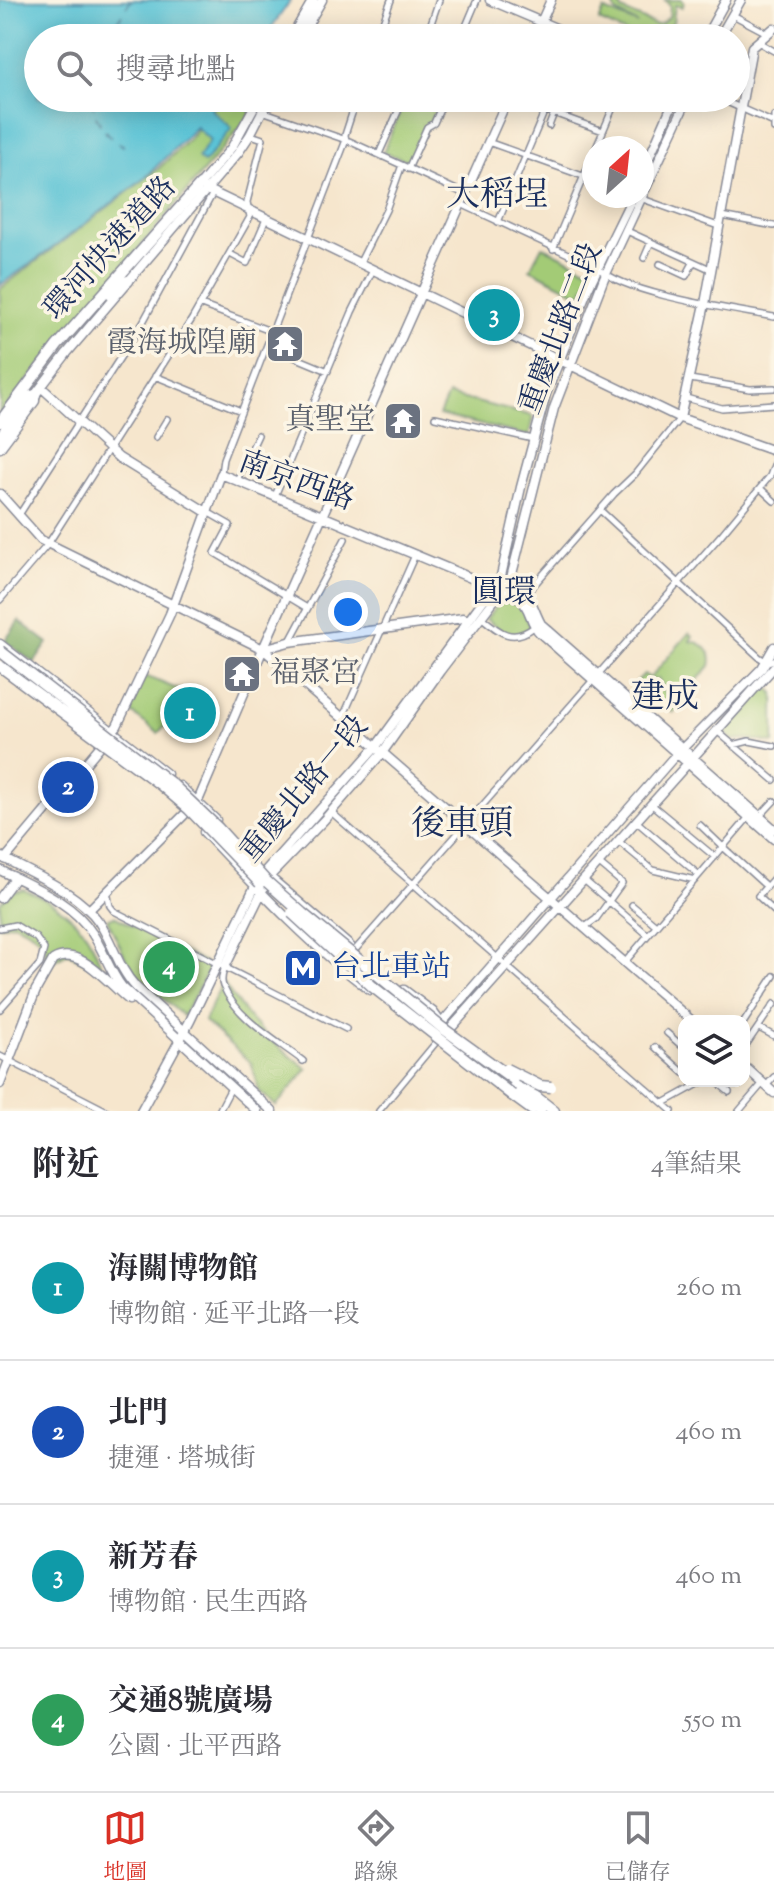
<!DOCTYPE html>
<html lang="zh-TW">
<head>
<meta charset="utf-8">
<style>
  :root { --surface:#fff; --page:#f7f7f7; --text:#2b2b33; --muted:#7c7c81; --line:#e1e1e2; --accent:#d93025 }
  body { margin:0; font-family:"Sorts Mill Goudy","Noto Serif TC",serif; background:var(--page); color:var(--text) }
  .controls { position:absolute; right:24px; bottom:24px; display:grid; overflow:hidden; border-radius:16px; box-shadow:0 4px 20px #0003 }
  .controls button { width:72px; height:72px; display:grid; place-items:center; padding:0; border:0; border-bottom:2px solid var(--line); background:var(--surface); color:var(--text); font:40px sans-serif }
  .compass { position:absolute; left:582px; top:136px; width:72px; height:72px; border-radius:50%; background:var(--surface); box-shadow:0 4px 20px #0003; rotate:27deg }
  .you { position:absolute; left:348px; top:612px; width:28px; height:28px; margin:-20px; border:6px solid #fff; border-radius:50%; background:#1a73e8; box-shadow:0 0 0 12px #1a73e833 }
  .badge { display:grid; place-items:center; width:52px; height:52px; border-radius:50%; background:var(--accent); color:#fff; font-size:26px; font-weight:700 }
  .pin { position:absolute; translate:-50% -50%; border:4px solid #fff; box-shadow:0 2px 8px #0006 }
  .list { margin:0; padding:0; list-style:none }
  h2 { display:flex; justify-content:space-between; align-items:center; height:104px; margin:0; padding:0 32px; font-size:34px }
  h2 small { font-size:26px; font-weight:400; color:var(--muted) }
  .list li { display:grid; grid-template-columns:52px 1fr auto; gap:24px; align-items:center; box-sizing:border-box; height:144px; padding:0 32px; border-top:2px solid var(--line) }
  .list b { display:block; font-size:30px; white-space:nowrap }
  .list p { margin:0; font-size:26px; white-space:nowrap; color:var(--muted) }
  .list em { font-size:26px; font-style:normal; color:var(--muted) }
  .icon { flex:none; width:44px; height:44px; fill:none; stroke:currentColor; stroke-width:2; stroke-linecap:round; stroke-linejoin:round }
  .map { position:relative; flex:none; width:774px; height:1111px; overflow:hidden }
  .search { position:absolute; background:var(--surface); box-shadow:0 4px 20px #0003; left:24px; right:24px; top:24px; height:88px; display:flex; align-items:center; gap:20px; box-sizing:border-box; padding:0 28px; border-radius:44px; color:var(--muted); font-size:30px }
  .sheet { height:680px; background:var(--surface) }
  nav { display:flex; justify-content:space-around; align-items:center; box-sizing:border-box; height:112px; border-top:2px solid var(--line); background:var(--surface); font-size:22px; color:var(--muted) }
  nav a { display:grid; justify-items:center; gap:4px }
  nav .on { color:var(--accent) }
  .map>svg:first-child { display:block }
  .green { fill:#a3cb76; stroke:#5f7d6a; stroke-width:2 }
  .forest { fill:#82af67; stroke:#4e6f62; stroke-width:2 }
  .water { fill:#59c2d5; stroke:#3a789a; stroke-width:2 }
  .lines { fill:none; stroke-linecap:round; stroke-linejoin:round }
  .ferry { stroke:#2e5b82; stroke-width:2; stroke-dasharray:10 8; stroke-linecap:butt }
  .street-casing { stroke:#888a96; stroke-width:8 }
  .secondary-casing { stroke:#888a96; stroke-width:11 }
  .primary-casing { stroke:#888a96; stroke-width:11 }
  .highway-casing { stroke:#888a96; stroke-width:13 }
  .street { stroke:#fff; stroke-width:5 }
  .secondary { stroke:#fff; stroke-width:8 }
  .primary { stroke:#fff; stroke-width:8 }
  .highway { stroke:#fff; stroke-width:10 }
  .highway-bridge-casing { stroke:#888a96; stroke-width:13; stroke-linecap:butt }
  .highway-bridge { stroke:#fff; stroke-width:10 }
  .labels { text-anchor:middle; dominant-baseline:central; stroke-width:7; stroke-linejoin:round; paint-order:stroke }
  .street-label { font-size:30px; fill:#1b2f5e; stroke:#fcf5e5 }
  .worship-label { font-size:30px; fill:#5b616d; stroke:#fcf5e5; text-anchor:end }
  .transit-label { font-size:30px; fill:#164399; stroke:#fcf5e5; text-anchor:start }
  .neighbourhood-label { font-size:32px; fill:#1b2f5e; stroke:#fcf5e5 }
  .quarter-label { font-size:34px; fill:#1b2f5e; stroke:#fcf5e5 }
</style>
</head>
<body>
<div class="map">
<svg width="774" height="1111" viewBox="0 0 774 1111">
  <rect width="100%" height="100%" fill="#fcf5e5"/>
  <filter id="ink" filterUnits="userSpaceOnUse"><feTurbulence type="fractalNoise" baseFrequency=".0125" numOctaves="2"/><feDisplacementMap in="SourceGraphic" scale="16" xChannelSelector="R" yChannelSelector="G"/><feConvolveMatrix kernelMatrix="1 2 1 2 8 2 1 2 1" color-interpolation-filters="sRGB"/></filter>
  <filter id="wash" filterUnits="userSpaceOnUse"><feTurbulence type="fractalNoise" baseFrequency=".006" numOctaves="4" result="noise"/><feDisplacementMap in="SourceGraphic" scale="32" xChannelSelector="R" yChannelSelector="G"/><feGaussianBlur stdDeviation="1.8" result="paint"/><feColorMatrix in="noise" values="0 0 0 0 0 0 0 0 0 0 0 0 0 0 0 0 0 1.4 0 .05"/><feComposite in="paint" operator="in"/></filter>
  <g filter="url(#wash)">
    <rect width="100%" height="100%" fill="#f6e6cd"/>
    <path class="green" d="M612,0h6l4,10 33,15 6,-1 8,-7 1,-11 -5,-6h17l2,3 -2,4 -7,-2 -2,18 -9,6 6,4v5h-33l-38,-17 5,-11 34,14 -22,-12z
      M221,98h38l-10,19 -249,297v-125l158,-120 31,-30z
      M406,98h18l15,6 -30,57 -26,-9z
      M542,246l50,25 -11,24 -51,-26z
      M448,395l85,21 -4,20 -90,-21z
      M512,600l11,7 7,21 -10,5 -15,1 -19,-15 12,-15z
      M689,633l4,3 -3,5c13,1 24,11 20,25l-25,28c-13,2 -22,-4 -27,-16l-4,3 -3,-1 29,26 -7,7 -36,-32 7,-7 6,4z
      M145,676l37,15 -15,33 -9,9 -29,-22z
      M766,686l8,7v50l-27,-4 -15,1 -9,-10z
      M23,889c26,9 56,29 69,55 5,9 8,20 13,29l-37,-20 -20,10 -3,-2c6,-22 -14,-29 -31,-38l-14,3v-23l12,-12z
      M114,916l93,48 2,5 -26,47 -45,-39 -12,-18 -19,-40z
      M223,982c27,42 45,57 84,87l-31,37 -18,-15 -6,-27 -48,-43z"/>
    <path class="forest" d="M19,621l29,22 -14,20 -29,-22z"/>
    <path class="water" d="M0,0h291l-27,38h-226v60h180l-7,11 21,19 -28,35 -6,-5 12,-18 -14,-13 -51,51 -88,67 -57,40z"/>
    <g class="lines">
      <path class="ferry" d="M107,38l24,-38
        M91,98c5,23 12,37 33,48"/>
    </g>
  </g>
  <g filter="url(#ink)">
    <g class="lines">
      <g class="street-casing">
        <path id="street" d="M733,15l34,18
          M377,38l14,-38
          M426,38l13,-38
          M461,38l16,-38
          M758,42l16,9
          M718,98l56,25
          M545,110l58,21
          M262,111l87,30 116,53
          M774,116v13
          M549,126l5,-13
          M488,142l106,38
          M596,148l21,-50
          M379,154l25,-56
          M408,169l19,-42 7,-4 11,-25
          M640,198l78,28
          M461,204l137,64c29,27 134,41 176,49
          M722,216l52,10
          M498,222l52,-124
          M627,231l83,38
          M553,249l41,-97
          M230,254l17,9 19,-44
          M644,258l7,-16
          M360,262l26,-52 16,-45
          M660,264l26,12 7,-13
          M201,305l72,27
          M268,346l60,25
          M155,376l86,35
          M690,379l60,10 24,-1
          M686,398l36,10 52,-4
          M435,417l98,22
          M156,437l11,-18
          M221,473l2,-14 123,-319 -1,-5 12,-37
          M237,480l21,-45
          M760,488l14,13
          M275,496l77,-184 21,-42
          M600,510l159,147 8,5 7,-2
          M209,513l21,12 -15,28 92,55
          M19,515l124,-193 70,-129
          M526,594l88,-100 21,-20 45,-56
          M0,600l48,-56 144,-225 58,-102 -3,-15 16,-63 -12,-4
          M481,617c18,15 31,27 53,10
          M290,641l55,-102
          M343,717l72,-162
          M717,731l57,49
          M733,745l16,-4 25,5
          M651,804l64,53
          M330,811l342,300
          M760,816l14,-15
          M637,822l62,53
          M700,825l23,22
          M618,841l35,29 42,10
          M723,847l44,40
          M774,878l-16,18 16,15
          M584,880l64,55
          M107,891l3,15 4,5 232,118
          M632,905l24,20
          M585,927l11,-8 26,-36 -24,-20
          M0,928l15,-3 21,13 8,11 -4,15 -40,45
          M355,950l366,-415 49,-59 4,-11
          M625,962l123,-144
          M225,967c-2,6 -5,12 -2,19 14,33 53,54 80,75
          M744,1022l30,-46
          M759,1028l15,8
          M667,1033l17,15
          M655,1047l29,26
          M744,1048l30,-44
          M0,1056l107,55
          M716,1081l13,11
          M731,1081l5,4
          M766,1086l8,-9
          M664,1103l40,-22
          M219,1111l12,-23
          M379,1111l59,-71
          M739,1111l24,-28"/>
      </g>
      <g class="secondary-casing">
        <path id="secondary" d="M490,0l89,38
          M291,38l22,-38
          M300,38l22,-38
          M534,38l17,-38
          M705,38l21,-38
          M719,38l22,-38
          M259,98l-27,49 -32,38 6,4 474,229 94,33
          M642,174l33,-76
          M41,387l78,71 89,55
          M680,418l25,-114 47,-257 22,-19
          M0,448l35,-47v-6l32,-42 171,-200 12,-18 19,-37
          M0,494l41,46 222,109 429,372
          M502,586c32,4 27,16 39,38l233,205
          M0,644l167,130
          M263,649l26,-7 174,-24 5,2
          M180,786l36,34
          M204,832c52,55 105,113 166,158
          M5,859l112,-133 53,-112 51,-140 298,124c12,9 10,24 21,35l234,206
          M266,874l84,72
          M89,910l109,-109 65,-152 245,-551
          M225,967l44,-90 55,-57 58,-67 58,-82 71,-93 43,-170 50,-130 84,-180
          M404,990l29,22 8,11
          M440,1025l232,-266 90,-91 12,-21
          M444,1036l330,-369
          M744,1066l30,27
          M0,1084l36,-94
          M506,1092l26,19
          M141,1111l49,-90 69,-143 116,-130 126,-172 20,-89 25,-93 42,-106 45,-92"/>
      </g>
      <g class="primary-casing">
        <path id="primary" d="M0,856c32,18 77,35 99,66 14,21 19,46 37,65l136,124
          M0,870c31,16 73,32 92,63 12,18 17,37 30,54l135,124
          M0,898l15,-20
          M36,990l17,-30c27,-16 56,25 76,40"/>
      </g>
      <g class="highway-casing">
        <path id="highway" d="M111,294l17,-13
          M0,422l57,-76 143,-161
          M0,437l31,-41 4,-1
          M513,1079l41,32
          M513,1088l27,23"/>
      </g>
      <use href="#street" class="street"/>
      <use href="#secondary" class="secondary"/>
      <use href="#primary" class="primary"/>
      <use href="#highway" class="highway"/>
      <g class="highway-bridge-casing">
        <path id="highway-bridge" d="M0,651l173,134 45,43 48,53 36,32 139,114 72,52
          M0,666l161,119 28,24 71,74
          M292,913l81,74 139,108
          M506,1069l34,17 11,1"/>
      </g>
      <use href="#highway-bridge" class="highway-bridge"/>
    </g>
  </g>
  <defs>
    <g id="temple-square" transform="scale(2)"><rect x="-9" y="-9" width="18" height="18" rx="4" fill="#6b7280" stroke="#fcf5e5"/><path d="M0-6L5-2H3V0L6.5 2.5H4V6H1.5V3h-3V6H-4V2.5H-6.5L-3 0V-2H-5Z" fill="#fff"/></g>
    <g id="metro-square" transform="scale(2)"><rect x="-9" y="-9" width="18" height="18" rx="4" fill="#1a4fb4" stroke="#fcf5e5"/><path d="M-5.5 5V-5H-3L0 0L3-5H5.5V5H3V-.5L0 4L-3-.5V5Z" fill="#fff"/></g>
  </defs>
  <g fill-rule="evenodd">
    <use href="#temple-square" x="285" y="344"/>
    <use href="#temple-square" x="403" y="421"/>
    <use href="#temple-square" x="242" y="674"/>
    <use href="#metro-square" x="303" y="968"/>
  </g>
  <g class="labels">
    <g class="street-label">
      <text transform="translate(111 249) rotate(-48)">環河快速道路</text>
      <text transform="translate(562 329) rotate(-69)">重慶北路二段</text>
      <text transform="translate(296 482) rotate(20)">南京西路</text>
      <text transform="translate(305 790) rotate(-50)">重慶北路一段</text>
    </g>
    <g class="worship-label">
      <text x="257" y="344">霞海城隍廟</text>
      <text x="375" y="421">真聖堂</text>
      <text x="270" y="674" text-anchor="start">福聚宮</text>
    </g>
    <g class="transit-label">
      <text x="331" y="968">台北車站</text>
    </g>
    <g class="neighbourhood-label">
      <text x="504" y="594">圓環</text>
    </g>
    <g class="quarter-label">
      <text x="497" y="196">大稻埕</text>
      <text x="665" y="698">建成</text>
      <text x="462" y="825">後車頭</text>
    </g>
  </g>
</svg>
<div class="controls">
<button><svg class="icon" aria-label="layers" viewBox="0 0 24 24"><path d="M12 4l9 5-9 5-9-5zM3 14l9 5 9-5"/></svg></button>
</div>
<svg class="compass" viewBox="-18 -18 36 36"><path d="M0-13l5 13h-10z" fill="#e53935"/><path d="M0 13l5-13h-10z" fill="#7c7c81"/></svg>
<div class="you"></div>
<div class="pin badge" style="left:190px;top:713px;background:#0f9aa8">1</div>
<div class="pin badge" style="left:68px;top:787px;background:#1a4fb4">2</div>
<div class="pin badge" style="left:494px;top:315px;background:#0f9aa8">3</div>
<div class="pin badge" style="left:169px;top:967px;background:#2e9e5b">4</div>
<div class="search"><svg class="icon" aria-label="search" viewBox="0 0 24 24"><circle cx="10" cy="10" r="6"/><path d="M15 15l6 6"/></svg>搜尋地點</div>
</div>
<section class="sheet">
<h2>附近<small>4筆結果</small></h2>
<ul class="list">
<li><span class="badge" style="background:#0f9aa8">1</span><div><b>海關博物館</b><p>博物館 · 延平北路一段</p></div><em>260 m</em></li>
<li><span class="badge" style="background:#1a4fb4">2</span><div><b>北門</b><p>捷運 · 塔城街</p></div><em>460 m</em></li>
<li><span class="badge" style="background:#0f9aa8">3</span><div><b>新芳春</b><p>博物館 · 民生西路</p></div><em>460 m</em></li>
<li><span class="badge" style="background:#2e9e5b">4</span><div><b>交通8號廣場</b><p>公園 · 北平西路</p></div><em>550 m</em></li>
</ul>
</section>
<nav>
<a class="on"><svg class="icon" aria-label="map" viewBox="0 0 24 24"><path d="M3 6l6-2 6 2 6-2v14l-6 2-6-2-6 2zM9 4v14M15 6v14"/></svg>地圖</a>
<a><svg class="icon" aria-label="directions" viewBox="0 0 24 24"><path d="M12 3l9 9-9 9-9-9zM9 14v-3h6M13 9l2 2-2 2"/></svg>路線</a>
<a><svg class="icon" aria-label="saved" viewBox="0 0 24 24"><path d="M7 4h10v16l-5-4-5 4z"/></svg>已儲存</a>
</nav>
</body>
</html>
